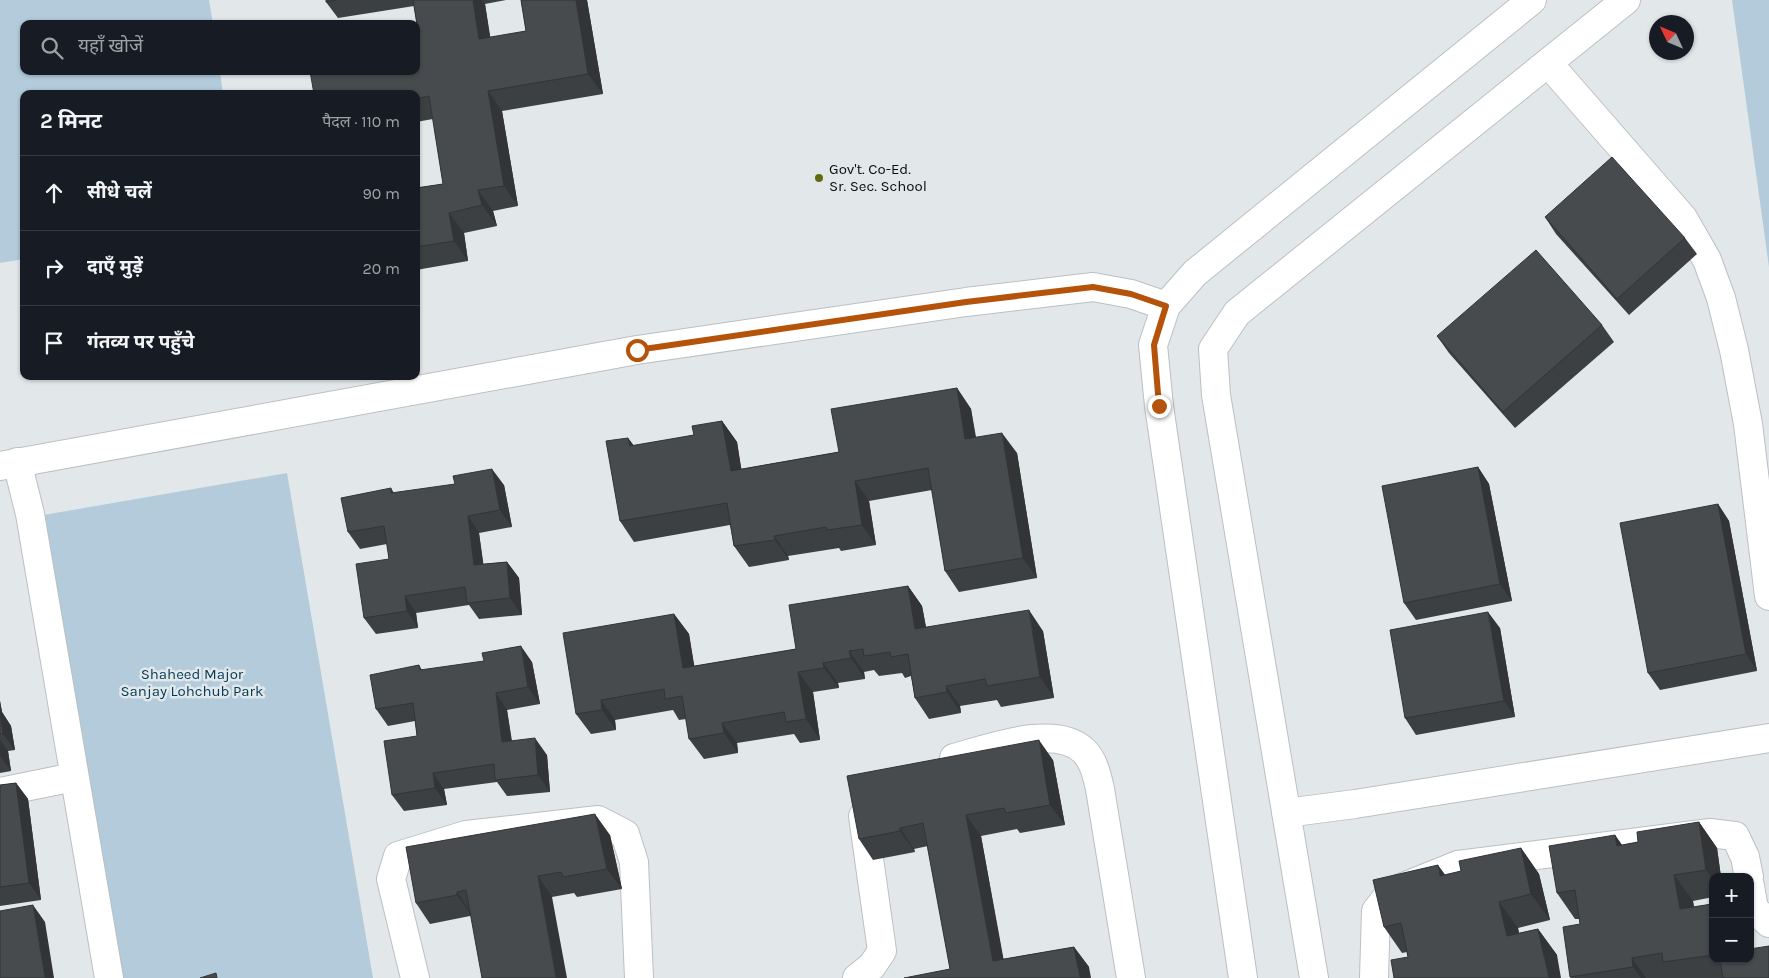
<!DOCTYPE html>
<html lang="hi">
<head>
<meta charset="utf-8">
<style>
  :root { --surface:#171b24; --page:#242831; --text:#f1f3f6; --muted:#9ea1a6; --line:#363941 }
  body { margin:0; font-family:Karla,"Noto Sans Devanagari",sans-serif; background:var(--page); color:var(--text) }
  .controls { position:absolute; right:15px; bottom:15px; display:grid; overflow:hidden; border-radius:10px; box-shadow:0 1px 4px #0004 }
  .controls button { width:45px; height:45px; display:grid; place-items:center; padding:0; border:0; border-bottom:1px solid var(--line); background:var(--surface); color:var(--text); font:25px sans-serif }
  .compass { position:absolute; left:1649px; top:15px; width:45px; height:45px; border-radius:50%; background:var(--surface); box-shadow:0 1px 4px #0004; rotate:314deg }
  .stop { position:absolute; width:15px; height:15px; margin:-11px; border:4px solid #b45309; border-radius:50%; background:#fff }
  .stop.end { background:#b45309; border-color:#fff; box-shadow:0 1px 5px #0008 }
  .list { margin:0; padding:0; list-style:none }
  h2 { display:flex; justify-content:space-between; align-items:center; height:65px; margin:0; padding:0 20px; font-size:21px }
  h2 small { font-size:16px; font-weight:400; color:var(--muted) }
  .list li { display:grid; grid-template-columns:32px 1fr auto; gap:15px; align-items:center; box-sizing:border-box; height:75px; padding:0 20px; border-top:1px solid var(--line) }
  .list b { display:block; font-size:19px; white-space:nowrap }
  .list em { font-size:16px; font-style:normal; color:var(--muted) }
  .icon { flex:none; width:28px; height:28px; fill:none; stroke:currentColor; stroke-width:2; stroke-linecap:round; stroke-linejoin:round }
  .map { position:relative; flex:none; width:1769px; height:978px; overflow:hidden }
  .search { position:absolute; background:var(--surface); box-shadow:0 1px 4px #0004; left:20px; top:20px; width:400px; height:55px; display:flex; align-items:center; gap:12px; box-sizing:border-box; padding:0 18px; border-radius:10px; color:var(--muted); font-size:19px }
  .panel { position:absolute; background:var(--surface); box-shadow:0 1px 4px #0004; left:20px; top:90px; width:400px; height:290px; border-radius:10px }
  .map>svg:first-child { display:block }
  .green { fill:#b3cbda }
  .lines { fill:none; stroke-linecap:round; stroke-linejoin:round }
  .minor-casing { stroke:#bbc0c2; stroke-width:30 }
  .minor { stroke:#fff; stroke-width:28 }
  .wall { fill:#3d4042 }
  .shaded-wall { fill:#323436 }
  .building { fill:#474b4d; stroke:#323436 }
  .route { stroke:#b45309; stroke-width:6 }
  .poi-dot { fill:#616b10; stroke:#e2e7ea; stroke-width:2 }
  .labels { text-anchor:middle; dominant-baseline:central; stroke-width:5; stroke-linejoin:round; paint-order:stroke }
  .poi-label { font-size:15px; fill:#0b0c0d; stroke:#e2e7ea; text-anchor:start }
  .park-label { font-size:15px; fill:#003a56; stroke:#e2e7ea }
</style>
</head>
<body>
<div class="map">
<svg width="1769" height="978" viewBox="0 0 1769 978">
  <rect width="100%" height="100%" fill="#e2e7ea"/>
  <path class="green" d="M0,0h209l4,24h-189v47h196l3,23h-199v165l-24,4z
    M1732,0h37v267z
    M287,473l86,505h-262l-79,-461z"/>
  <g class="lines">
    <g class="minor-casing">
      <path id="minor" d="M1548,63l135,155 24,42 14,38 13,52 14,74 21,172
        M17,462l13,52 79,464
        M0,466l637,-116 329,-48 127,-15 38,7 35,12
        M954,758c33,-9 102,-35 130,-7 10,10 13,25 16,38l31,189
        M0,792l74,-15
        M1286,813l69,-9 414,-66
        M1750,886l4,23 15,14
        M415,978l-24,-99 7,-23 68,-21 132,-15 27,14 9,28 5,116
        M857,978l15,-12 10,-15 -19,-135
        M1243,978l-84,-572 -6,-61 13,-39 29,-33 337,-273
        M1314,978l-98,-583 -3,-46 24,-36 389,-313
        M1374,978l2,-67 15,-19 67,-27 252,-32 25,3 10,21 4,20"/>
    </g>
    <use href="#minor" class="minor"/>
  </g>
  <path class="wall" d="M326,0h180l-21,4 5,34 36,-7 -5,-31h66l16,94 -101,17 16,95 -25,5 4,15 -33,7 4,28 -52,9v-82l27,-4 -10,-65 -17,3v-28l3,-57 -5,-31 -76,12 -12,-16z
    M1545,217l140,21 12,16 -68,61 -73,-81z
    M1602,325l12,17 -99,86 -66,-75 -12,-17z
    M957,388l14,21 5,28 41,16 20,125 -78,14 -14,-21 -13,-81 -63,11 7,44 -35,6 -2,-3 -51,8 1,4 -40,7 -15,-21 -4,-21 -96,17 -14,-21 8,-83 6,8 60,-11 28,-14 15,21 4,27 98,-17z
    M1478,467l11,17 23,117 -96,19 -12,-17z
    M504,485l8,42 -33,6 4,31 24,-2 12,16 3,37 -43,4 -10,-14 -53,8 2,15 -42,6 -12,-16 25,-59 -2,-15 -27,5 -12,-17 43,-44 3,5z
    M1718,504l11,17 28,150 -97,19 -12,-17z
    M908,586l14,20 4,21 117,4 11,67 -53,9 -4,-7 -37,6 1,7 -32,6 -14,-21 -4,-22 -6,2 -3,-5 -23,3 -5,-6 -10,2 1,7 -27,4 1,5 -26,4 7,48 -20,3 -6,-9 -57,9 1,10 -34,6 -15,-20 -3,-20 -7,1 -6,-10 -58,10 1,10 -25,4 -15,-20 98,-100 15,20 5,32 102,-17z
    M1500,628l15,89 -99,18 -11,-17z
    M532,662l8,42 -33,6 5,31 35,14 3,37 -43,4 -10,-14 -53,7 3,16 -43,6 -12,-16 25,-59 -2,-15 -27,5 -12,-17 43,-44 3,5z
    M0,701l2,11 9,14 4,24 -7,1 3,20 -11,2z
    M1053,760l12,65 -45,8 -3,-4 -36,7 22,123 71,-12 15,20 -139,2 -22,-123 -14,3 1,3 -42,8 -14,-21z
    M16,783l12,16 13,101 -41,6v-121z
    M1699,822l18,26 4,29h-8v20l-20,4 1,6 18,-3 1,2v53h37l19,19h-198l-1,-1 10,-53v-5h-5l-18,-26 58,-58 7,10 16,-3z
    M610,835l12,54 -45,8 -3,-4 -22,4 -82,19 -40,8 -14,-21z
    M1521,848l18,26 11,46 -32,8 1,5 19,-4 19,26 -149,2 -1,-5 -5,1 -18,-26 61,-52 16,-4z"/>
  <path class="shaded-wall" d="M473,0h9l3,4 9,56 -15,-21z
    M576,0h11l16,94 -15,-20z
    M488,91l14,20 16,95 -14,-20z
    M478,190l15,21 4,15 -15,-21z
    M449,213l15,20 4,28 -14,-20z
    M957,388l14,21 8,51 -14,-21z
    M722,421l15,21 8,49 -14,-20z
    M1002,433l15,20 20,125 -14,-20z
    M628,438l15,20 -13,-12z
    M1478,467l11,17 23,117 -12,-17z
    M492,469l12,16 8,42 -12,-17z
    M855,481l14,20 7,44 -14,-20z
    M1718,504l11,17 28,150 -11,-17z
    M468,516l11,17 7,49 -12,-17z
    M774,536l14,20 1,4 -14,-20z
    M507,562l12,16 3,37 -12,-17z
    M908,586l14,20 8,43 -15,-20z
    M405,596l11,17 2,15 -11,-17z
    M1029,610l14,21 11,67 -14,-21z
    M1488,612l12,16 15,89 -11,-16z
    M674,614l15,20 9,54 -15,-20z
    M521,646l11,16 8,42 -12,-17z
    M849,651l15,21 1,7 -14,-21z
    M823,663l15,20 1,5 -15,-20z
    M798,672l15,20 7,48 -14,-21z
    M946,686l14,20 1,7 -14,-21z
    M496,693l11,17 7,48 -12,-16z
    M601,700l14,20 1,10 -14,-20z
    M0,701l2,11 9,14 4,24 -12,-16 -3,-13z
    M722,723l15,20 1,10 -14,-20z
    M535,738l12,17 3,37 -12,-17z
    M0,740l8,11 3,20 -11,-15z
    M1039,740l14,20 12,65 -15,-20z
    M433,773l11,16 3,16 -12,-17z
    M16,783l12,16 13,101 -12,-17z
    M595,814l15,21 12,54 -15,-20z
    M966,815l15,21 26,142 -14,-17z
    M1699,822l18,26 4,29h-8v2l-7,-9z
    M900,828l14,21 1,3 -15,-21z
    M1615,835l18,26 -16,-15z
    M1521,848l18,26 11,46 -19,-26z
    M1438,865l19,26 -17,-15z
    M1674,875l19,26 5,34 -18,-26z
    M538,876l14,21 15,81h-11z
    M457,892l14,21 1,3 -15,-21z
    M1499,902l19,26 7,34 -18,-26z
    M33,905l12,17 9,56h-9z
    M1538,929l19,26 4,23h-12z
    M1074,947l15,20 2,11h-11z
    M1632,958l14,20h-5l-8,-11z"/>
  <path class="building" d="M326,0h11l-11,2z
    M413,0h60l6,39 47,-8 -5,-31h55l12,74 -100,17 16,95 -26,4 4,15 -33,8 5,28 -38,6v-59l27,-4 -14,-88 -13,3v-5h-102l-4,-23h106v-33l3,-1z
    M1612,157l73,81 -68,61 -72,-82z
    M1536,250l66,75 -99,87 -66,-76z
    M957,388l8,51 37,-6 21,125 -78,13 -17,-103 -73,13 7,44 -35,5 -1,-3 -52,9 1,4 -41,6 -7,-43 -107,18 -14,-80 22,-3 2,8 64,-11 -2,-9 30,-5 9,50 108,-19 -8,-43z
    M1478,467l22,117 -96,19 -22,-117z
    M492,469l8,41 -32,6 6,49 33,-3 3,36 -43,5 -2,-16 -60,9 2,15 -43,7 -8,-54 33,-5 -5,-33 -36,6 -7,-34 50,-10v5l64,-9 -2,-8z
    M1718,504l28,150 -98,19 -28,-150z
    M908,586l7,43 114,-19 11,67 -53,9 -2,-7 -39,7 1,6 -32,6 -7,-44 -17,3 -1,-5 -26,4 -1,-7 -14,2 2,7 -28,5 1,5 -26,4 8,47 -20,3 -2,-10 -62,11 2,10 -35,6 -7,-43 -17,3 -1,-10 -63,11 1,10 -26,4 -13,-81 111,-19 9,54 113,-19 -7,-44z
    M1488,612l16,89 -99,17 -15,-88z
    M521,646l7,41 -32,6 6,49 33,-4 3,37 -43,5 -1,-16 -61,9 2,15 -43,7 -8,-54 33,-5 -4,-33 -37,6 -6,-34 49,-10 1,5 64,-9 -2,-8z
    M0,711l3,23h-3z
    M1039,740l11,65 -44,8 -2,-5 -38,7 27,146 81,-14 6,31h-176l46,-9 -27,-146 -23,5v3l-41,8 -12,-63z
    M16,783l13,100 -29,4v-102z
    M595,814l12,55 -44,8 -2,-5 -23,4 18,102h-74l-16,-88 -9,2v3l-41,8 -10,-56z
    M1699,822l7,48 -32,5 6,34 32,-5 1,8v43l-50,7 -1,-9 -30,5 1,9 -63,10 -7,-50 17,-3 -5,-34 -18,3 -8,-47 66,-11 2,11 21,-4 -1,-10z
    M1521,848l10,46 -32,8 8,34 31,-7 11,49h-155l-3,-18 17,-3 -7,-34 -17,4 -11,-47 65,-15 2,11 21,-5 -2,-10z
    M33,905l12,73h-45v-67z
    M1769,946v32h-46l-3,-19h30v-10z
    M216,973l1,5h-17z"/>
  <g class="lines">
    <path class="route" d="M637,350l329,-48 127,-15 38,7 35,12 -12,39 5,61"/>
  </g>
  <circle class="poi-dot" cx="819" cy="178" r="5"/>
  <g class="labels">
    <g class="poi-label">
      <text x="829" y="169">Gov't. Co-Ed.<tspan x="829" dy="17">Sr. Sec. School</tspan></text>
    </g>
    <g class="park-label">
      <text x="192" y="674">Shaheed Major<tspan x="192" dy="17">Sanjay Lohchub Park</tspan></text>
    </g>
  </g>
</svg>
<div class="controls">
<button>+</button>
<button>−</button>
</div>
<svg class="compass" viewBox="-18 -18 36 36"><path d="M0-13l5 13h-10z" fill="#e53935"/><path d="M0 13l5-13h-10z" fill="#9ea1a6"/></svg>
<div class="stop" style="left:637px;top:350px"></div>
<div class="stop end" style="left:1159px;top:406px"></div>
<div class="search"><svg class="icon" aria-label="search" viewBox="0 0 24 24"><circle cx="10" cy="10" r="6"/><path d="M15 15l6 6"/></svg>यहाँ खोजें</div>
<section class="panel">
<h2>2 मिनट<small>पैदल · 110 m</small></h2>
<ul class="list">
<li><svg class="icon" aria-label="ahead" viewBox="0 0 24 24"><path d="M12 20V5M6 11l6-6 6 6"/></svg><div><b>सीधे चलें</b></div><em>90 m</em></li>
<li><svg class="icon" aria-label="right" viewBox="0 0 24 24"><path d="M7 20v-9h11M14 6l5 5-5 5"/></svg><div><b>दाएँ मुड़ें</b></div><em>20 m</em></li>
<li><svg class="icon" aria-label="arrive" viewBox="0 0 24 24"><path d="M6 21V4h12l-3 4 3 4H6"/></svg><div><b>गंतव्य पर पहुँचे</b></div></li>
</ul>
</section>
</div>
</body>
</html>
